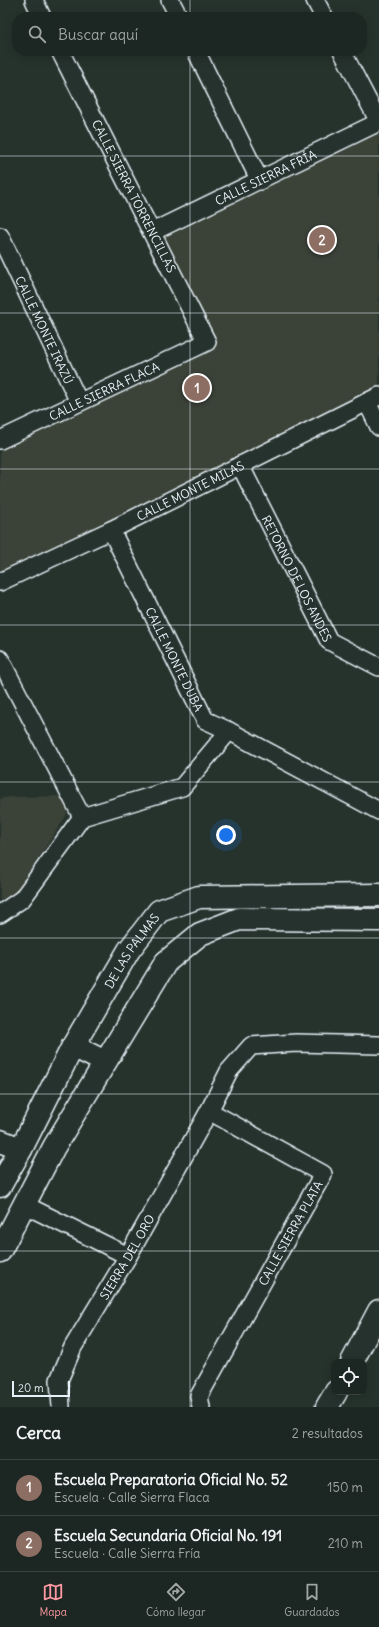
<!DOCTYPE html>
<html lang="es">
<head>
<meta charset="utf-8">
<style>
  :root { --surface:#1c2622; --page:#252e2a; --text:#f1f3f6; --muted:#a0a5a5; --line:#3a4340; --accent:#ff9aa2 }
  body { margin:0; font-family:Delius,sans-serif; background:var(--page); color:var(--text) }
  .controls { position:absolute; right:12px; bottom:12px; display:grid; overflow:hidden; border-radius:8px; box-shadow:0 2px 10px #0003 }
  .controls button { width:36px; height:36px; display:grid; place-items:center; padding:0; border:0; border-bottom:1px solid var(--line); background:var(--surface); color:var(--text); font:20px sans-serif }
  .scale { position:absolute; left:12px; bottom:10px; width:58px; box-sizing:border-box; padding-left:4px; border:2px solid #e8f1f8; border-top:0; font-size:11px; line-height:14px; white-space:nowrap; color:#e8f1f8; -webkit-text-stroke:3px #26332d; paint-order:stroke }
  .you { position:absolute; left:226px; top:835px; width:14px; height:14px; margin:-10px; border:3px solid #fff; border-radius:50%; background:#1a73e8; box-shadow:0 0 0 6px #1a73e833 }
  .badge { display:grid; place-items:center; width:26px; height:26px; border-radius:50%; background:var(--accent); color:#fff; font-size:13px; font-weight:700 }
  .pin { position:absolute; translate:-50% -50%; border:2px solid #fff; box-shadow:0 1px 4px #0006 }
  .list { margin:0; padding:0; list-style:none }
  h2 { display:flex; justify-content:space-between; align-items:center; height:52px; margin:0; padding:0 16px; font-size:17px }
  h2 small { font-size:13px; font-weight:400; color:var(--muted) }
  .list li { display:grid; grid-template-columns:26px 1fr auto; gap:12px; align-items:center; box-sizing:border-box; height:56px; padding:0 16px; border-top:1px solid var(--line) }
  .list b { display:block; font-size:15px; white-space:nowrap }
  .list p { margin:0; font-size:13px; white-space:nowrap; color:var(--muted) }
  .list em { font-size:13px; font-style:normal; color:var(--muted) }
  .icon { flex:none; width:22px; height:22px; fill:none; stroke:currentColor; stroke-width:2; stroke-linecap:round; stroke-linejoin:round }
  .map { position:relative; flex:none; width:379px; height:1407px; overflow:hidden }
  .search { position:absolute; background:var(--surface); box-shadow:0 2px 10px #0003; left:12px; right:12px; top:12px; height:44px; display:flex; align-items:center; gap:10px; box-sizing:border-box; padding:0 14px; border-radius:16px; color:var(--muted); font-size:15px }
  .sheet { height:164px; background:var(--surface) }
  nav { display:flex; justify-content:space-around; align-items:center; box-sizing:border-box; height:56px; border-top:1px solid var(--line); background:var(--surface); font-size:11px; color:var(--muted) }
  nav a { display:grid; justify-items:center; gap:2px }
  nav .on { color:var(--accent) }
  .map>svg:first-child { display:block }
  .built { fill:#3b4238 }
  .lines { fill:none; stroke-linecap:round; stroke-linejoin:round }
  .street-casing { stroke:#e8f1f8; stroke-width:20 }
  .secondary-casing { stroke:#e8f1f8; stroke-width:25 }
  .street { stroke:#26332d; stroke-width:17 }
  .secondary { stroke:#26332d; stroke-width:22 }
  .grid { fill:none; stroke:#e8f1f8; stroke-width:1; stroke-opacity:0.55 }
  .labels { text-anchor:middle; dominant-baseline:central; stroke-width:3; stroke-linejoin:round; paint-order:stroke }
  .street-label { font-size:12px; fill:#e8f1f8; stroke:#26332d }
</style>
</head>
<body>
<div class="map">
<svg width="379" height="1407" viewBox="0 0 379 1407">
  <rect width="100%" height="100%" fill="#26332d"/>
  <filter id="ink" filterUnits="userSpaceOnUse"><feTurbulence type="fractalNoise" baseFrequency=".025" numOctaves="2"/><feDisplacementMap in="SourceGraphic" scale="8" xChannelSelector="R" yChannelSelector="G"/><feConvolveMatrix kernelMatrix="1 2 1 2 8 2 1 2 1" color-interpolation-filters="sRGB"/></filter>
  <g filter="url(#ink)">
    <path class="built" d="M379,124v267l-379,183v-130l214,-100 -56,-110z
      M71,796l-5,20 -53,81 -13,3v-101l10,-2z"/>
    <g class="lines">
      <g class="street-casing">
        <g id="street">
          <path d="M34,0l8,17"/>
          <path d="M170,0l9,17"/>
          <path d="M315,0l9,17"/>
          <path d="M196,51l64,130"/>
          <path d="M342,51l37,71"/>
          <path id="s1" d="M152,232l227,-110"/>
          <path id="s2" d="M0,236l79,166"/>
          <path d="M367,402l12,25"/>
          <path id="s3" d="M0,440l207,-98 -147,-291"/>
          <path id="s4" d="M240,465l89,176 50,26"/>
          <path id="s5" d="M111,530l94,190 24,11 150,80"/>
          <path id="s6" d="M0,582l111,-52 268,-134"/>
          <path d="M0,659l82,158"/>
          <path d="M0,914l22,-15 60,-82 100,-30 47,-56"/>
          <path d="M25,1205l103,51"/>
          <path id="s7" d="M61,1407l-2,-27 14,-33 55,-91 81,-145 20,-40 22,-25 45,-3 83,2"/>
          <path id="s8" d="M201,1407l-2,-11 124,-222 -114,-63"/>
        </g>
      </g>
      <g class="secondary-casing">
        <g id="secondary">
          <path d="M73,1046l32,16"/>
          <path d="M0,1141l21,8"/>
          <path id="s9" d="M0,1186l21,-37 52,-103 56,-96 30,-39 40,-14 180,-2"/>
          <path d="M0,1251l54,-104 112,-185 34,-28 39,-15 140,1"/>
          <path d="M352,1362l27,-51"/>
          <path d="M327,1407l9,-15"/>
        </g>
      </g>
      <use href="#street" class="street"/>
      <use href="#secondary" class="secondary"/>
    </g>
  </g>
  <path class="grid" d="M190,0v17M190,51v1356M0,156h379M0,313h379M0,469h379M0,625h379M0,782h379M0,938h379M0,1094h379M0,1251h379"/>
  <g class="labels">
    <g class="street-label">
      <text stroke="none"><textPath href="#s1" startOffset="126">CALLE SIERRA FRÍA</textPath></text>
      <text transform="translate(134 196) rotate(63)">CALLE SIERRA TORRENCILLAS</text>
      <text stroke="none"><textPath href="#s2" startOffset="104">CALLE MONTE IRAZÚ</textPath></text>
      <text stroke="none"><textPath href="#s3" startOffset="115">CALLE SIERRA FLACA</textPath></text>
      <text stroke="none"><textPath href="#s6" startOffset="211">CALLE MONTE MILAS</textPath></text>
      <text stroke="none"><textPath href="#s4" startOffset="127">RETORNO DE LOS ANDES</textPath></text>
      <text stroke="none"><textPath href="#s5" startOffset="144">CALLE MONTE DUBA</textPath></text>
      <text stroke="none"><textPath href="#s9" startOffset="270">DE LAS PALMAS</textPath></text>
      <text stroke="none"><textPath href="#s8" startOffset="198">CALLE SIERRA PLATA</textPath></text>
      <text stroke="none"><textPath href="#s7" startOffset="168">SIERRA DEL ORO</textPath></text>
    </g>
  </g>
</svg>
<div class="controls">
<button><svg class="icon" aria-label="locate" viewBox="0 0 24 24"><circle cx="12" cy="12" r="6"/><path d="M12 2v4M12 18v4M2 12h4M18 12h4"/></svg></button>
</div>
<div class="scale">20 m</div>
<div class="you"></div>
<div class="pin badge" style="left:197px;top:388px;background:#8d6e63">1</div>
<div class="pin badge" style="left:322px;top:240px;background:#8d6e63">2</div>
<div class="search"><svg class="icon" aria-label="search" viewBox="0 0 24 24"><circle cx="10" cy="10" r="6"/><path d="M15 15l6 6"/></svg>Buscar aquí</div>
</div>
<section class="sheet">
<h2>Cerca<small>2 resultados</small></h2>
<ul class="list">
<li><span class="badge" style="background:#8d6e63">1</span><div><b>Escuela Preparatoria Oficial No. 52</b><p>Escuela · Calle Sierra Flaca</p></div><em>150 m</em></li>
<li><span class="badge" style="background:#8d6e63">2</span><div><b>Escuela Secundaria Oficial No. 191</b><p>Escuela · Calle Sierra Fría</p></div><em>210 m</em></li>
</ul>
</section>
<nav>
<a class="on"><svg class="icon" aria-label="map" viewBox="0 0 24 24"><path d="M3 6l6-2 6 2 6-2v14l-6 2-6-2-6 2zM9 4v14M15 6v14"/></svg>Mapa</a>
<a><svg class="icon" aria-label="directions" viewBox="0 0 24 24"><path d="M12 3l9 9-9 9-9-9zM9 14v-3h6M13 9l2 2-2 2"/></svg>Cómo llegar</a>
<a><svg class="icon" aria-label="saved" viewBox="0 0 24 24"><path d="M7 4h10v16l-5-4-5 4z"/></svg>Guardados</a>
</nav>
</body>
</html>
